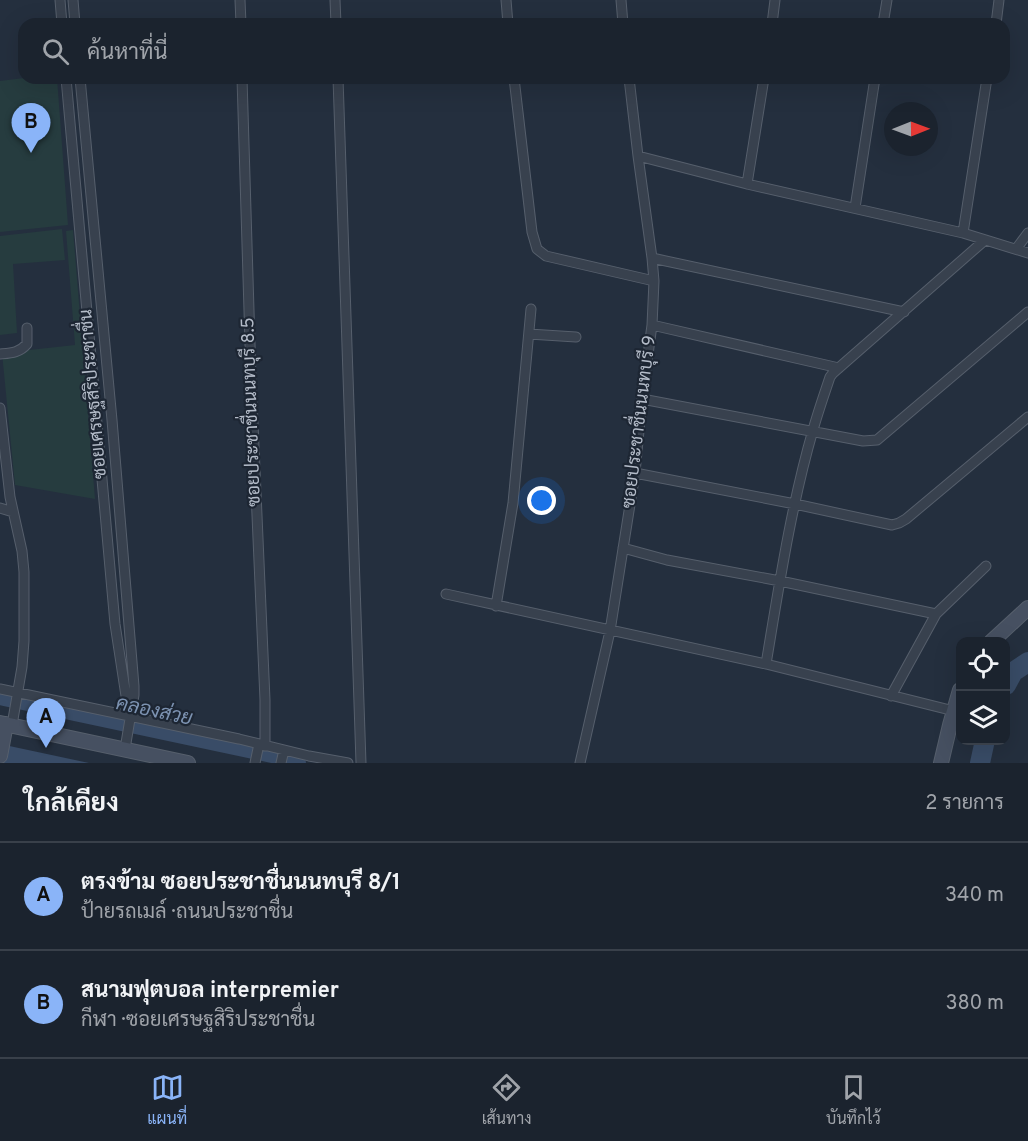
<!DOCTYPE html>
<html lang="th">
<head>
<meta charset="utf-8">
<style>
  :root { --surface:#1b232e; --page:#242b36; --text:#f1f3f6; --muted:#a0a4aa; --line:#39404a; --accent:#8ab4f8 }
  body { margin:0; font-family:Overpass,Sarabun,sans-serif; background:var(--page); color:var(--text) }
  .controls { position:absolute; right:18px; bottom:18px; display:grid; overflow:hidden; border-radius:12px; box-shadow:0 6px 24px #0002 }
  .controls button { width:54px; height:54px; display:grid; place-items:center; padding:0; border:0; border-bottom:2px solid var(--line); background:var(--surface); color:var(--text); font:30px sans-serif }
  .compass { position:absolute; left:884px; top:102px; width:54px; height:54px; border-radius:50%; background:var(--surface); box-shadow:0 6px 24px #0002; rotate:89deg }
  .you { position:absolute; left:542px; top:501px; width:21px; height:21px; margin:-15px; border:4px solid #fff; border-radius:50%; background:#1a73e8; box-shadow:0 0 0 9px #1a73e833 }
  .badge { display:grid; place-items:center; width:39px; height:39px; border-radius:50%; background:var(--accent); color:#111; font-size:20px; font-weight:700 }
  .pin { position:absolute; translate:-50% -50px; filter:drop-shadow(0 2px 3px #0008) }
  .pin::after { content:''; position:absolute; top:32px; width:21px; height:18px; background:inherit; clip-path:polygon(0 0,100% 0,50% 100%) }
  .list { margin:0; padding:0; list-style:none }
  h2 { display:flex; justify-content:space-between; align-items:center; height:78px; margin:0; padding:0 24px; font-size:26px }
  h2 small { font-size:20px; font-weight:400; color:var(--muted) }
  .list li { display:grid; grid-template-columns:39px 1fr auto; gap:18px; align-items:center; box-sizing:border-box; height:108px; padding:0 24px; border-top:2px solid var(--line) }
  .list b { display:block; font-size:22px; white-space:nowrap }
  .list p { margin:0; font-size:20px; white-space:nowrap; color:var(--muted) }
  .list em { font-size:20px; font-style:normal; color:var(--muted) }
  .icon { flex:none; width:33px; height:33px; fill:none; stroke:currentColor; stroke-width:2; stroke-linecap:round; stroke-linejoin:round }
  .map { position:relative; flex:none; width:1028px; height:763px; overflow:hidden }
  .search { position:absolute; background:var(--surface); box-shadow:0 6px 24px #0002; left:18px; right:18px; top:18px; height:66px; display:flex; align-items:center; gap:15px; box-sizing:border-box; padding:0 21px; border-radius:18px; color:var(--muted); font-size:22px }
  .sheet { height:294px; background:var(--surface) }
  nav { display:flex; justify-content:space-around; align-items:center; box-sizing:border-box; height:84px; border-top:2px solid var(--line); background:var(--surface); font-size:16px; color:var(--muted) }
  nav a { display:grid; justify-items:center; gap:3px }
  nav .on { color:var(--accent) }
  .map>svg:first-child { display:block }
  .green { fill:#263c3f }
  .water { fill:#394c67 }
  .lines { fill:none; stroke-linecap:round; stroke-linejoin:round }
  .canal { stroke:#394c67; stroke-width:12 }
  .river { stroke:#394c67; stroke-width:20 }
  .minor-casing { stroke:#565f6c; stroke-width:11 }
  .secondary-casing { stroke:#565f6c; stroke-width:16 }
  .minor { stroke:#38414e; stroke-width:9 }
  .secondary { stroke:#465061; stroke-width:14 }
  .labels { text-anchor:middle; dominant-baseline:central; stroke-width:4.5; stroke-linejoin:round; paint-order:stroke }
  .street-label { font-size:18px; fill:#b4bcc9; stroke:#1d2633 }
  .water-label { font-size:20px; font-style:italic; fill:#7c92b1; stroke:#1d2633 }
</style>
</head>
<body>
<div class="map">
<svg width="1028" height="763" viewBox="0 0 1028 763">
  <rect width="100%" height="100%" fill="#242f3e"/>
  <path class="green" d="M24,78h33l11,147 -68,7v-151z
    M62,229l3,31 -52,4 4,69 -17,2v-99z
    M73,230l22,269 -80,-14 -13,-132 73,-8 -9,-114z"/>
  <path class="water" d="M0,744l89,19h-89z"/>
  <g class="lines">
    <path class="canal" d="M0,699l300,64"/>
    <path class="river" d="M1006,685l7,-13 15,-10
      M980,763l5,-23"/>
    <g class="minor-casing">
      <path id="minor" d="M60,0l2,24
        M73,0l2,24
        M240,0l1,24
        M335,0l1,24
        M506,0l2,24
        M621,0l2,24
        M772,24l3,-24
        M883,24l4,-24
        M996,24l3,-24
        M66,78l49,546 11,72 6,12
        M80,78l32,342 22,266v9l-9,54
        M242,78l9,299 14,323v46
        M338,78l23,685
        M514,78l18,154 5,17 9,7 108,25
        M638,156l109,28 216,49 65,20
        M747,184l17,-106
        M855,208l20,-130
        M963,233l24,-155
        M1016,249l12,-16
        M652,258l252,54
        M652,325l187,43
        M529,334l47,3
        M0,354c11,-1 19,-1 27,-10v-16
        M642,399l221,42 14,-1 151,-128
        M0,408l10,89 12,54 2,21v69l-2,26 -10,58
        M635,473l160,31 97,21 7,-2 7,-4 122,-102
        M0,508l13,4
        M623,548l44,12 113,21 156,33
        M446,594l320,70 188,47
        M496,606l17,-103 18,-194
        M766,664c13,-78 25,-158 47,-234 5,-18 11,-35 17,-53l3,-4 152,-133
        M0,689l239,50 70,17 39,7
        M891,696l45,-82 50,-48
        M255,763l4,-19
        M281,763l3,-13
        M580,763l30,-132 25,-158 7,-74 10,-74 2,-44 -2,-23 -14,-102 -9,-78"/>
    </g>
    <g class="secondary-casing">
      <path id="secondary" d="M991,642l37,-34
        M0,723l188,40
        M0,756l6,-32
        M941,763l9,-38 10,-35"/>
    </g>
    <use href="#minor" class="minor"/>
    <use href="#secondary" class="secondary"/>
  </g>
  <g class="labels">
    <g class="street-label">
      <text transform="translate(94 394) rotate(-95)">ซอยเศรษฐสิริประชาชื่น</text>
      <text transform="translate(252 412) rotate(-92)">ซอยประชาชื่นนนทบุรี 8.5</text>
      <text transform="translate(640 422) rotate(-83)">ซอยประชาชื่นนนทบุรี 9</text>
    </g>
    <g class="water-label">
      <text transform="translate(154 712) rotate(12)">คลองส่วย</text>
    </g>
  </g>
</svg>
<div class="controls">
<button><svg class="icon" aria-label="locate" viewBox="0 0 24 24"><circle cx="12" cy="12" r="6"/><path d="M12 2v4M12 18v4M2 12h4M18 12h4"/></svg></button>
<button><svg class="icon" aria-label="layers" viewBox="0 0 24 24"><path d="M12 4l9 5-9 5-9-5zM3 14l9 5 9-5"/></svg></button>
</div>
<svg class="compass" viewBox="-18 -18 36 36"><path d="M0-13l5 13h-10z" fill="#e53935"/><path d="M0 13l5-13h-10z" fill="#a0a4aa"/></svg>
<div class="you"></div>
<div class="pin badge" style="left:46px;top:748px">A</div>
<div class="pin badge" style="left:31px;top:153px">B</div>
<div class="search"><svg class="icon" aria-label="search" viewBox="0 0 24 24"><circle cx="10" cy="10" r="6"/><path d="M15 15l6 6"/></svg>ค้นหาที่นี่</div>
</div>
<section class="sheet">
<h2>ใกล้เคียง<small>2 รายการ</small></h2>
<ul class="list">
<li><span class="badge">A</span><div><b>ตรงข้าม ซอยประชาชื่นนนทบุรี 8/1</b><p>ป้ายรถเมล์ · ถนนประชาชื่น</p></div><em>340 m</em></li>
<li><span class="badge">B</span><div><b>สนามฟุตบอล interpremier</b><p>กีฬา · ซอยเศรษฐสิริประชาชื่น</p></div><em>380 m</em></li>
</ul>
</section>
<nav>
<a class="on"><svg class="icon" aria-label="map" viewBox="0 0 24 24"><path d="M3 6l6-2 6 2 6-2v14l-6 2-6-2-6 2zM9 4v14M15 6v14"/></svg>แผนที่</a>
<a><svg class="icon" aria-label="directions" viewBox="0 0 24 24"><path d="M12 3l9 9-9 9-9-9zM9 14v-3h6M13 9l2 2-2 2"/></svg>เส้นทาง</a>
<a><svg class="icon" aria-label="saved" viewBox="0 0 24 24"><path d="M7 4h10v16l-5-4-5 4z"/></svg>บันทึกไว้</a>
</nav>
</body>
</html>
